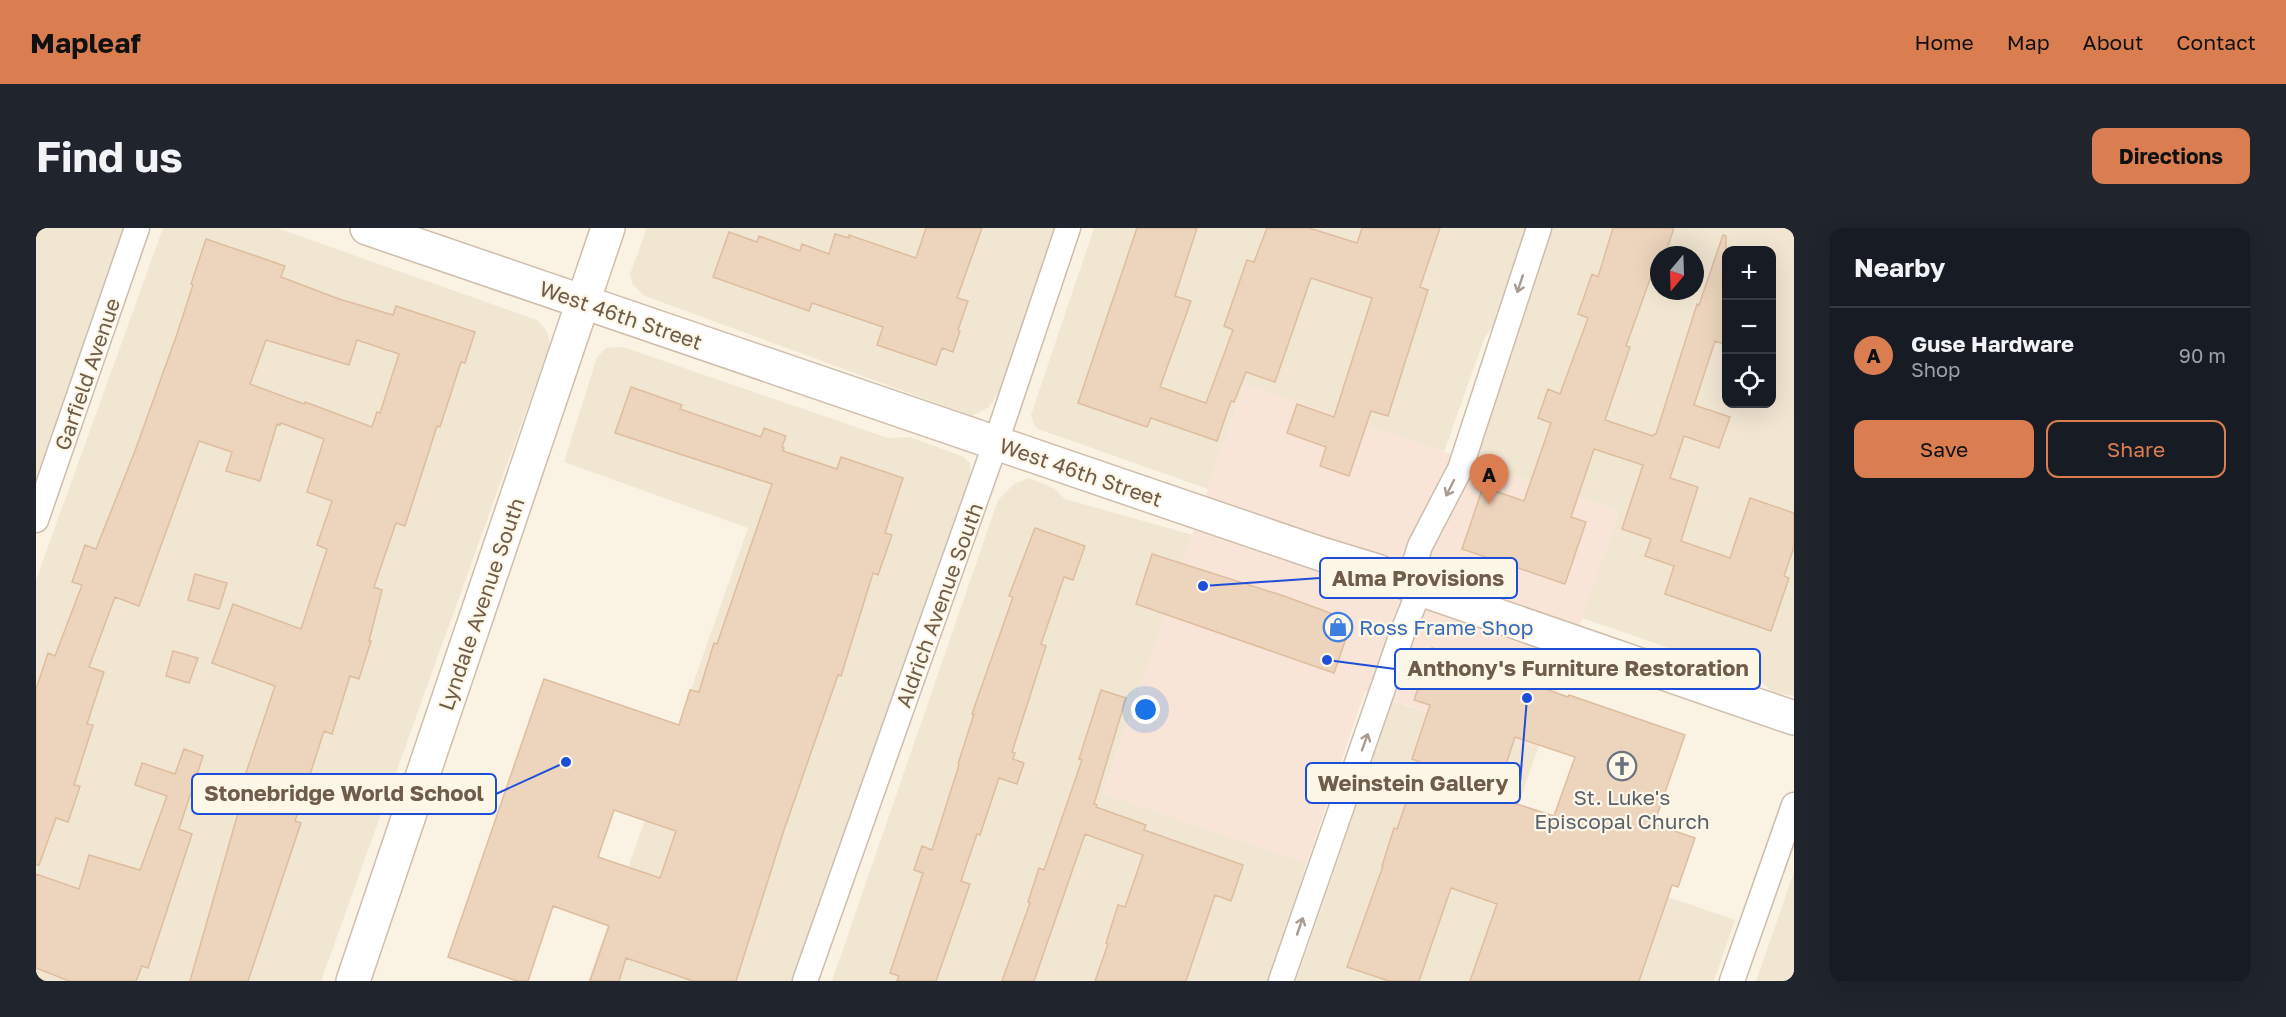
<!DOCTYPE html>
<html lang="en">
<head>
<meta charset="utf-8">
<style>
  :root { --surface:#171b24; --page:#20242c; --text:#f1f3f6; --muted:#9ea1a6; --line:#363941; --accent:#da7e52 }
  body { margin:0; font-family:"Golos Text",sans-serif; background:var(--page); color:var(--text) }
  .controls { position:absolute; right:18px; top:18px; display:grid; overflow:hidden; border-radius:12px; box-shadow:0 6px 24px #0002 }
  .controls button { width:54px; height:54px; display:grid; place-items:center; padding:0; border:0; border-bottom:2px solid var(--line); background:var(--surface); color:var(--text); font:30px sans-serif }
  .compass { position:absolute; left:1614px; top:18px; width:54px; height:54px; border-radius:50%; background:var(--surface); box-shadow:0 6px 24px #0002; rotate:199deg }
  .you { position:absolute; left:1110px; top:482px; width:21px; height:21px; margin:-15px; border:4px solid #fff; border-radius:50%; background:#1a73e8; box-shadow:0 0 0 9px #1a73e833 }
  .badge { display:grid; place-items:center; width:39px; height:39px; border-radius:50%; background:var(--accent); color:#111; font-size:20px; font-weight:700 }
  .pin { position:absolute; translate:-50% -50px; filter:drop-shadow(0 2px 3px #0008) }
  .pin::after { content:''; position:absolute; top:32px; width:21px; height:18px; background:inherit; clip-path:polygon(0 0,100% 0,50% 100%) }
  .list { margin:0; padding:0; list-style:none }
  h2 { display:flex; justify-content:space-between; align-items:center; height:78px; margin:0; padding:0 24px; font-size:26px }
  h2 small { font-size:20px; font-weight:400; color:var(--muted) }
  .list li { display:grid; grid-template-columns:39px 1fr auto; gap:18px; align-items:center; box-sizing:border-box; height:96px; padding:0 24px; border-top:2px solid var(--line) }
  .list b { display:block; font-size:22px; white-space:nowrap }
  .list p { margin:0; font-size:20px; white-space:nowrap; color:var(--muted) }
  .list em { font-size:20px; font-style:normal; color:var(--muted) }
  .actions { display:flex; gap:12px; padding:18px 24px }
  .actions a { flex:1; padding:14px 0; border:2px solid var(--accent); border-radius:12px; text-align:center; font-size:21px; color:var(--accent) }
  .actions .main { background:var(--accent); color:#111 }
  .icon { flex:none; width:33px; height:33px; fill:none; stroke:currentColor; stroke-width:2; stroke-linecap:round; stroke-linejoin:round }
  .map { position:relative; flex:none; width:1758px; height:753px; overflow:hidden; border-radius:12px }
  header { display:flex; align-items:center; gap:36px; box-sizing:border-box; height:84px; padding:0 30px; background:var(--accent); color:#111 }
  header strong { font-size:28px }
  nav { display:flex; gap:33px; margin-inline-start:auto; font-size:21px }
  .intro { display:flex; align-items:center; justify-content:space-between; box-sizing:border-box; height:144px; padding:0 36px }
  h1 { margin:0; font-size:42px }
  .button { padding:15px 27px; border-radius:12px; background:var(--accent); color:#111; font-size:21px; font-weight:700 }
  main { display:flex; gap:36px; padding:0 36px }
  aside { flex:1; background:var(--surface); border-radius:12px; box-shadow:0 6px 24px #0002 }
  .map>svg:first-child { display:block }
  .residential { fill:#f1e6d2; fill-rule:evenodd }
  .commercial { fill:#f9e5d7 }
  .building { fill:#edd5bd; stroke:#debd9f; stroke-width:1.5; fill-rule:evenodd }
  .lines { fill:none; stroke-linecap:round; stroke-linejoin:round }
  .street-casing { stroke:#ccbead; stroke-width:27 }
  .secondary-casing { stroke:#cfbeab; stroke-width:36 }
  .street { stroke:#fff; stroke-width:24 }
  .secondary { stroke:#fff; stroke-width:33 }
  .oneway { stroke:#a99d93 }
  .labels { text-anchor:middle; dominant-baseline:central; stroke-width:4.5; stroke-linejoin:round; paint-order:stroke }
  .street-label { font-size:21px; fill:#6f5c4b; stroke:#fdf7e8 }
  .shop-label { font-size:21px; fill:#366cbe; stroke:#fdf7e8; text-anchor:start }
  .worship-label { font-size:21px; fill:#5b616d; stroke:#fdf7e8 }
  .leader { fill:none; stroke:#1d4ed8; stroke-width:2 }
  .callout-dot { fill:#1d4ed8; stroke:#fdf7e8; stroke-width:2 }
  .callout { fill:#fdf7e8; stroke:#1d4ed8; stroke-width:2 }
  .callout-label { font-size:22px; text-anchor:middle; font-weight:bold; fill:#6f5c4b }
</style>
</head>
<body>
<header>
<strong>Mapleaf</strong>
<nav><a>Home</a><a>Map</a><a>About</a><a>Contact</a></nav>
</header>
<div class="intro"><h1>Find us</h1><a class="button">Directions</a></div>
<main>
<div class="map">
<svg width="1758" height="753" viewBox="0 0 1758 753">
  <rect width="100%" height="100%" fill="#faf3e3"/>
  <path class="residential" d="M0,0h91l-91,250z
    M127,0h114l260,92 10,11 3,14 -229,636h-285v-401z
    M611,0h408l-55,163 -11,16 -17,9 -327,-120 -12,-11 -3,-11z
    M1058,0h435l-31,91 -14,20 -40,113 -200,-68 -36,105 -170,-60 -4,-4 -3,-10z
    M1515,0h243v468l-20,-3 -18,-15 -174,-60 37,-107 -144,-49 43,-127 1,-22zM1690,22h46v154h-46zM1623,27h36v36h-36z
    M587,119l265,91 22,-1 54,20 6,6 1,9 -178,509h-205l160,-453 -184,-66 33,-105 9,-9z
    M993,250l25,10 11,11 128,36 -90,258 204,70 -39,118h-436l166,-481 16,-16z
    M1351,471l151,50 -33,92 230,79 -21,61h-418l93,-269z
    M1758,644v109h-38z"/>
  <path class="commercial" d="M1208,156l375,127 -81,238 -173,-58 -58,172 -204,-69z"/>
  <path class="building" d="M890,0h56l-25,70 11,3 -10,29 2,1 -7,21 -11,-4 -6,17 -59,-20 6,-18 -71,-24 -3,8 -96,-34 16,-45 28,10 2,-6 41,15 2,-7 27,10 6,-20 14,4v-3l67,23z
    M1101,0h60l-22,68 16,5 -31,86 46,16 27,-73 -9,-4 23,-66 7,2 13,-34h42l48,15 5,-15h78l-20,59 8,3 -40,126 -17,-5 -22,65 -29,-10 6,-19 -39,-14 10,-29 37,13 38,-119 -61,-20 -36,104 -29,-10 -12,30 -3,-1 -14,40 -66,-23 -4,9 -69,-24z
    M1577,0h61l-9,27h-6v14l-5,-1 -28,78 4,1 -25,73 48,16 1,-2h2l41,-130 2,1 24,-70 3,1v109l-11,-4 -21,64 36,12 -11,31 -35,-12 -14,42 28,9 -17,54 49,17 20,-60 44,15v34l-10,29 5,2 -18,53 -106,-37 9,-28 -29,-10 6,-17 -29,-10 21,-64 -49,-16 -23,68 15,5 -21,62 -103,-35 21,-62 41,14 27,-78 -13,-5 10,-29 12,5 28,-76 -10,-4 14,-40 6,3z
    M170,11l79,27 -4,11 58,22 54,16 3,-9 79,26 -10,31 -4,-1 -21,65 -3,-1 -32,100 -9,-3 -22,64 8,3 -13,51h2l-12,38 -9,-3 -18,58 -8,-3 -29,90 6,2 -53,158h-58l48,-168 -5,-1 42,-126 -63,-23 21,-59 68,25 26,-80 -10,-4 15,-44 -25,-9 17,-53 -43,-16 -1,2 -3,-1 -17,57 -34,-10 6,-19 -33,-11 -60,165 -24,-9 -26,70 15,5 -17,52 6,1 -19,60 6,1 -12,36 -12,-4 -17,47h-3v-176l12,-36 7,3 27,-71 -10,-3 13,-37 11,4 39,-98 42,-117 16,-49 -2,-1zM230,112l83,25 8,-25 42,14 -19,59 -3,-1 -5,15 -67,-25 -1,2 -54,-20z
    M595,159l51,18 -2,4 81,28 3,-9 22,8 -4,11 2,1 -1,3 54,18 4,-12 62,21 -18,55 7,2 -14,40 -5,-2 -32,103 -3,-1 -55,158 -47,148h-43l-67,-23 -7,23h-29l19,-55 -56,-20 -25,75h-11l-69,-24 96,-278 135,46 11,-35 9,2 15,-49 3,1 55,-160 -157,-51zM578,582l62,21 -16,47 -62,-21z
    M999,300l50,18 -12,34 -9,-3 -23,67 5,2 -34,106 3,1 -2,6 11,4 -7,21 -18,-6 -19,57 -3,-1 -16,47 9,3 -34,97h-39l2,-5 -9,-3 33,-100 -9,-3 8,-24 10,4 27,-85 -1,-1 16,-50h-2l41,-117 -4,-1z
    M1116,326l132,42 68,25 -18,52 -198,-69z
    M159,346l32,9 -8,26 -31,-9z
    M1396,420l136,49 1,-2 116,40 -31,89 41,14 -17,49 -6,-2 -33,96h-169l27,-77 -46,-16 -32,93h-30l-42,-14 36,-101h-1l12,-38 3,1 23,-67 -8,-3 18,-54 -16,-5zM1479,509l60,20 -21,59 -59,-19z
    M137,423l25,7 -9,25 -23,-7z
    M1065,462l25,8 -32,106 3,1 -1,2 50,18 -2,5 99,35 -12,36 -16,-6 -29,86h-91l13,-37 -2,-1 12,-38 7,2 18,-52 -58,-21 -51,147h-32l28,-78 -2,-1 11,-34 5,2 38,-110 -3,-1z
    M148,521l19,7 -24,73 13,5 -44,134 -6,-2 -6,15h-67l-33,-13v-94l43,15 10,-34 51,15 27,-74 -32,-11 7,-22 33,11z"/>
  <g class="lines">
    <g class="street-casing">
      <path id="street" d="M0,292l101,-292
        M1372,357l12,-39 40,-77 79,-241
        M769,753l191,-539 72,-214
        M1245,753l122,-350 17,-42
        M1696,753l62,-176"/>
    </g>
    <g class="secondary-casing">
      <path id="secondary" d="M331,0l951,325 59,18 43,18 374,129
        M317,753l255,-753"/>
    </g>
    <use href="#street" class="street"/>
    <use href="#secondary" class="secondary"/>
  </g>
  <defs><path id="oneway-shaft" d="M-6 0H5M1.5-3L5.5 0L1.5 3" fill="none" stroke-width="1.6" stroke-linecap="round" stroke-linejoin="round" transform="scale(1.5)"/></defs>
  <g class="oneway">
    <use href="#oneway-shaft" transform="translate(1484 56) rotate(108)"/>
    <use href="#oneway-shaft" transform="translate(1414 260) rotate(117)"/>
    <use href="#oneway-shaft" transform="translate(1329 514) rotate(-70)"/>
    <use href="#oneway-shaft" transform="translate(1264 698) rotate(-71)"/>
  </g>
  <defs>
    <g id="shop-ring" transform="scale(1.5)"><circle r="9.5" fill="#fdf7e8" stroke="#3f7fe0" stroke-width="1.5"/><path d="M-5-2.5h2.3a2.7 3.5 0 0 1 5.4 0H5L5.5 6h-11ZM-1.5-2.5h3a1.5 2.3 0 0 0-3 0Z" fill="#3f7fe0"/></g>
    <g id="church-ring" transform="scale(1.5)"><circle r="9.5" fill="#fdf7e8" stroke="#6b7280" stroke-width="1.5"/><path d="M-1.2-6h2.4v3.5h3.3v2.4h-3.3V6h-2.4V-.1h-3.3v-2.4h3.3Z" fill="#6b7280"/></g>
  </defs>
  <g fill-rule="evenodd">
    <use href="#shop-ring" x="1302" y="399"/>
    <use href="#church-ring" x="1586" y="538"/>
  </g>
  <g class="labels">
    <g class="street-label">
      <text transform="translate(585 87) rotate(19)">West 46th Street</text>
      <text transform="translate(51 146) rotate(-71)">Garfield Avenue</text>
      <text transform="translate(1045 244) rotate(19)">West 46th Street</text>
      <text transform="translate(445 376) rotate(-71)">Lyndale Avenue South</text>
      <text transform="translate(903 377) rotate(-70)">Aldrich Avenue South</text>
    </g>
    <g class="shop-label">
      <text x="1323" y="399">Ross Frame Shop</text>
    </g>
    <g class="worship-label">
      <text x="1586" y="569">St. Luke's<tspan x="1586" dy="24">Episcopal Church</tspan></text>
    </g>
  </g>
  <path class="leader" d="M1167 358L1284 350M1291 432L1359 441M1491 470L1484 555M530 534L460 566"/>
  <g class="callout-dot">
    <circle cx="1167" cy="358" r="6"/>
    <circle cx="1291" cy="432" r="6"/>
    <circle cx="1491" cy="470" r="6"/>
    <circle cx="530" cy="534" r="6"/>
  </g>
  <g class="callout">
    <rect x="1284" y="330" width="197" height="40" rx="6"/>
    <rect x="1359" y="421" width="365" height="40" rx="6"/>
    <rect x="1270" y="535" width="214" height="40" rx="6"/>
    <rect x="156" y="546" width="304" height="40" rx="6"/>
  </g>
  <g class="callout-label">
    <text x="1382" y="358">Alma Provisions</text>
    <text x="1542" y="448">Anthony's Furniture Restoration</text>
    <text x="1377" y="563">Weinstein Gallery</text>
    <text x="308" y="573">Stonebridge World School</text>
  </g>
</svg>
<div class="controls">
<button>+</button>
<button>−</button>
<button><svg class="icon" aria-label="locate" viewBox="0 0 24 24"><circle cx="12" cy="12" r="6"/><path d="M12 2v4M12 18v4M2 12h4M18 12h4"/></svg></button>
</div>
<svg class="compass" viewBox="-18 -18 36 36"><path d="M0-13l5 13h-10z" fill="#e53935"/><path d="M0 13l5-13h-10z" fill="#9ea1a6"/></svg>
<div class="you"></div>
<div class="pin badge" style="left:1453px;top:276px">A</div>
</div>
<aside>
<h2>Nearby<small></small></h2>
<ul class="list">
<li><span class="badge">A</span><div><b>Guse Hardware</b><p>Shop</p></div><em>90 m</em></li>
</ul>
<div class="actions"><a class="main">Save</a><a>Share</a></div>
</aside>
</main>
</body>
</html>
